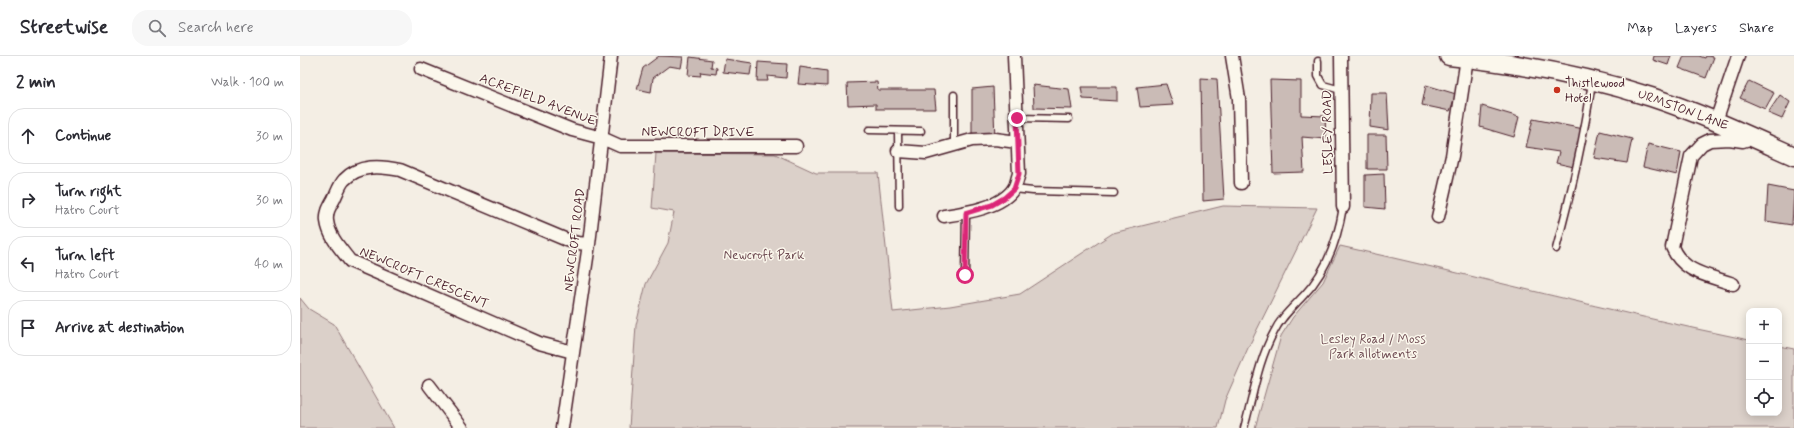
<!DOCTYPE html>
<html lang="en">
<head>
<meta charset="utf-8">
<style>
  :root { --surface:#fff; --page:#f7f7f7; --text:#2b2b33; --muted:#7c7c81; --line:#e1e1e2 }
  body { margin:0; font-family:Mynerve,sans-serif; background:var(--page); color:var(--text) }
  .controls { position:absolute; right:12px; bottom:12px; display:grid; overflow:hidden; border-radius:8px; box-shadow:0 2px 10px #0003 }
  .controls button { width:36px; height:36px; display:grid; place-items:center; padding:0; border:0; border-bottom:1px solid var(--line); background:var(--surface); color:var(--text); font:20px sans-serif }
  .stop { position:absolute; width:12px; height:12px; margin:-9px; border:3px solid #db2777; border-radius:50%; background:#fff }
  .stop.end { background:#db2777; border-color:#fff; box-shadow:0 1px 4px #0008 }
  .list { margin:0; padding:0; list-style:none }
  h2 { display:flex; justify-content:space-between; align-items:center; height:52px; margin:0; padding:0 16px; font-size:17px }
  h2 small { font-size:13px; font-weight:400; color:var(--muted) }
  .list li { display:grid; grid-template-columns:26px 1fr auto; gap:12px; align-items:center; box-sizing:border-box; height:56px; margin:0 8px 8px; padding:0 8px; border:1px solid var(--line); border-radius:16px }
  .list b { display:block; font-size:15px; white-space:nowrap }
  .list p { margin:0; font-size:13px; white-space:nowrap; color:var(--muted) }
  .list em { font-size:13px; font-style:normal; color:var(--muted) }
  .icon { flex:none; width:22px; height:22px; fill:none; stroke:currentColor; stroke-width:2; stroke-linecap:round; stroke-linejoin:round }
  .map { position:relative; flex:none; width:1494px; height:372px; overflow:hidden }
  header { display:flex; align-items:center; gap:24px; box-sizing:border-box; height:56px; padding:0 20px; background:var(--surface); border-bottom:1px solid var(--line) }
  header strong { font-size:19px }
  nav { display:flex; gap:22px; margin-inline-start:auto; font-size:14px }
  .search { width:280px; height:36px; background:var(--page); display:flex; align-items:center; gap:10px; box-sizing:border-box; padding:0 14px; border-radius:16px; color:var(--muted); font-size:15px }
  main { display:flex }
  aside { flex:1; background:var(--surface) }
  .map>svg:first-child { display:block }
  .green { fill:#dbd0c9; stroke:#92787a }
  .building { fill:#cabbb6; stroke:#4a1f2b }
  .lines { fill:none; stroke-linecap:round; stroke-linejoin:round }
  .lane-casing { stroke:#4a1f2b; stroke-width:9 }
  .street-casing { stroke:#4a1f2b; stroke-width:15 }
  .secondary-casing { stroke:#4a1f2b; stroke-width:21 }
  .lane { stroke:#fbf7ec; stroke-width:6 }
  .street { stroke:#fbf7ec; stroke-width:12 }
  .secondary { stroke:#fbf7ec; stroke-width:18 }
  .route { stroke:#db2777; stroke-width:5 }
  .poi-dot { fill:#c8321e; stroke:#fbf7ec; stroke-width:1.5 }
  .labels { text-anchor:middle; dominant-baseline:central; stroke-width:3; stroke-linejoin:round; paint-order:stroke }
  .poi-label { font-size:13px; fill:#4a1f2b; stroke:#fbf7ec; text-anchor:start }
  .street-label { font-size:13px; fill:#4a1f2b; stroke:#fbf7ec }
  .park-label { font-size:13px; fill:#6e4b52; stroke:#fbf7ec }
</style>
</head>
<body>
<header>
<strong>Streetwise</strong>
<div class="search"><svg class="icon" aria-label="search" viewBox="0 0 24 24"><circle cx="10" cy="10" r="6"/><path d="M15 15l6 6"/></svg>Search here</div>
<nav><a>Map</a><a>Layers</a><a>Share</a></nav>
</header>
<main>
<aside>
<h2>2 min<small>Walk · 100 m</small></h2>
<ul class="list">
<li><svg class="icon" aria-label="ahead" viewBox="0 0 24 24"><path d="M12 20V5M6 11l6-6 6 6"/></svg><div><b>Continue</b></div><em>30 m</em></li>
<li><svg class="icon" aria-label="right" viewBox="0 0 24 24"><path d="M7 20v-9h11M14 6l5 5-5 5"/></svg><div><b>Turn right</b><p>Hatro Court</p></div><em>30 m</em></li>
<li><svg class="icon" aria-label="left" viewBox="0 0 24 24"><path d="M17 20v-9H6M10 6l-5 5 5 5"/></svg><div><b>Turn left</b><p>Hatro Court</p></div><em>40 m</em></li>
<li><svg class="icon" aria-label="arrive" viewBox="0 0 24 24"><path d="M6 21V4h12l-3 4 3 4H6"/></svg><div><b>Arrive at destination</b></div></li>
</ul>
</aside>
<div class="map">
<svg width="1494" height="372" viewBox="0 0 1494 372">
  <rect width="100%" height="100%" fill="#f4eee4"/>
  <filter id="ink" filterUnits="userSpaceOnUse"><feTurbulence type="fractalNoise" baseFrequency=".025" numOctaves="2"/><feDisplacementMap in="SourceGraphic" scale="8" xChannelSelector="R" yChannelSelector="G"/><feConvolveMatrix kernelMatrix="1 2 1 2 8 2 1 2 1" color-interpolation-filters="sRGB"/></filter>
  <g filter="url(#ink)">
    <path class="green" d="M356,97l119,1 41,19h62l15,139 57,-6 70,-12 93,-61 110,-27 94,2 -69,140 -23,52 -7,28h-589l7,-103 10,-41 22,-41 6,-31 -22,-4z
      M1040,190c137,30 272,66 409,94v73h30v-67l15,3v79h-539l26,-92 12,-19 30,-35z
      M0,242l9,11 25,15 60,104h-94z"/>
    <path class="building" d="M359,0l24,1 -2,11 -12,-2 -16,12 -2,14 -14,-3 6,-21z
      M1354,0h17l-3,9 -15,-5z
      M1384,0h15l6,2 1,-2 8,1 -8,21 -27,-10z
      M390,1l22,3 -1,7 6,1 -1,6 -16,-2 1,4 -13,-1z
      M425,3l27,4 -2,12 -27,-3z
      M458,6l29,2 -1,14 -19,-2 1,5h-11z
      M500,11l27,4v15l-29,-2z
      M901,22l16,1 7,120 -21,2z
      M970,24l31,1v34l24,1 1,23 -24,-2 2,35 -31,1z
      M1449,25l25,12 -9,16 -25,-11z
      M577,26l1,8h56l2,19h-60v-5l-28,1 -1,-22z
      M866,28l7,21 -33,2 -3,-20z
      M733,29l36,4 3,20 -38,-1z
      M1126,29l30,9 -6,17 -28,-6z
      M693,31l2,52 -23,1v-51z
      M781,31h36v14l-34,-2z
      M1071,37h16l2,37 -19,-3z
      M1480,39l10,7 -8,17 -14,-6z
      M1182,50l37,11 -5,20 -34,-10z
      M1233,63l51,10 -10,38 -18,-4 3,-11 -33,-5z
      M1300,75l32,8 -5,24 -33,-5z
      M1067,79h19l1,34h-20z
      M1348,88l33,8 -4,23 -34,-8z
      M1084,118l1,35 -20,-2v-32z
      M1468,130l26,5 -2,34 -26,-4z"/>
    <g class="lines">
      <g class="lane-casing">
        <path id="lane" d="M1018,5v15l5,9 18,5
          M654,39v50
          M717,62l52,1
          M569,74l52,1
          M598,76l1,74
          M714,133l19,2 81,2
          M1256,193c15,-55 28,-111 36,-167
          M665,219l1,-62
          M944,372c9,-31 14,-67 30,-96 7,-15 19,-25 30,-37 23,-24 34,-57 39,-88"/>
      </g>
      <g class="street-casing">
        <path id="street" d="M932,0l7,43 2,84
          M1041,0l2,151
          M121,13l151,61 30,8 18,8h176
          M1416,65l22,-65
          M598,95l28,2 46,-13 23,-1 22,3
          M644,160c20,-3 58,-8 70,-28 3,-4 3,-10 5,-14l-5,-118
          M1138,161l14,-61 15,-98
          M1433,228c-25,-9 -50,-11 -61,-37l19,-91 11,-12 8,-4 19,-1 14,2 9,-3
          M273,296l-34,-9 -189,-82c-9,-12 -21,-24 -23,-40 -1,-9 3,-15 7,-22 3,-6 6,-15 10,-19 15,-16 37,-14 56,-10l167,70 10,3 12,1
          M129,329l33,43
          M262,372l27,-184 22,-188"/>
      </g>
      <g class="secondary-casing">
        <path id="secondary" d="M1149,0c68,7 137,20 202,41 49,16 96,38 143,59"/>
      </g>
      <use href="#lane" class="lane"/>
      <use href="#street" class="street"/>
      <use href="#secondary" class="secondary"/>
    </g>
  </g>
  <g class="lines" filter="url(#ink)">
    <path class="route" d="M665,219l1,-62 26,-8 12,-7 10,-9 5,-15 -2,-56"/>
  </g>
  <circle class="poi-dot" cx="1257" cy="34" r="4"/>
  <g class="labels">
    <g class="poi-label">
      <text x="1265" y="27">Thistlewood<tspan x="1265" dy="15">Hotel</tspan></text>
    </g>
    <g class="street-label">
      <text transform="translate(238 44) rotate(21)">ACREFIELD AVENUE</text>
      <text transform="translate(1383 54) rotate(20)">URMSTON LANE</text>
      <text x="398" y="76">NEWCROFT DRIVE</text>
      <text transform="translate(1028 76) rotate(-91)">LESLEY ROAD</text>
      <text transform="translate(275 184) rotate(-83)">NEWCROFT ROAD</text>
      <text transform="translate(124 222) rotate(23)">NEWCROFT CRESCENT</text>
    </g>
    <g class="park-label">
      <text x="464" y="199">Newcroft Park</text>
      <text x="1073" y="283">Lesley Road / Moss<tspan x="1073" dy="15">Park allotments</tspan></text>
    </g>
  </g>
</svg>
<div class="controls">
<button>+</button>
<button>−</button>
<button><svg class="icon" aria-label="locate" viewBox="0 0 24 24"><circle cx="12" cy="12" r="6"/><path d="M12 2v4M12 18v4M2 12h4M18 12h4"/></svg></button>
</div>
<div class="stop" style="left:665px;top:219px"></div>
<div class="stop end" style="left:717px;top:62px"></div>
</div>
</main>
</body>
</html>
